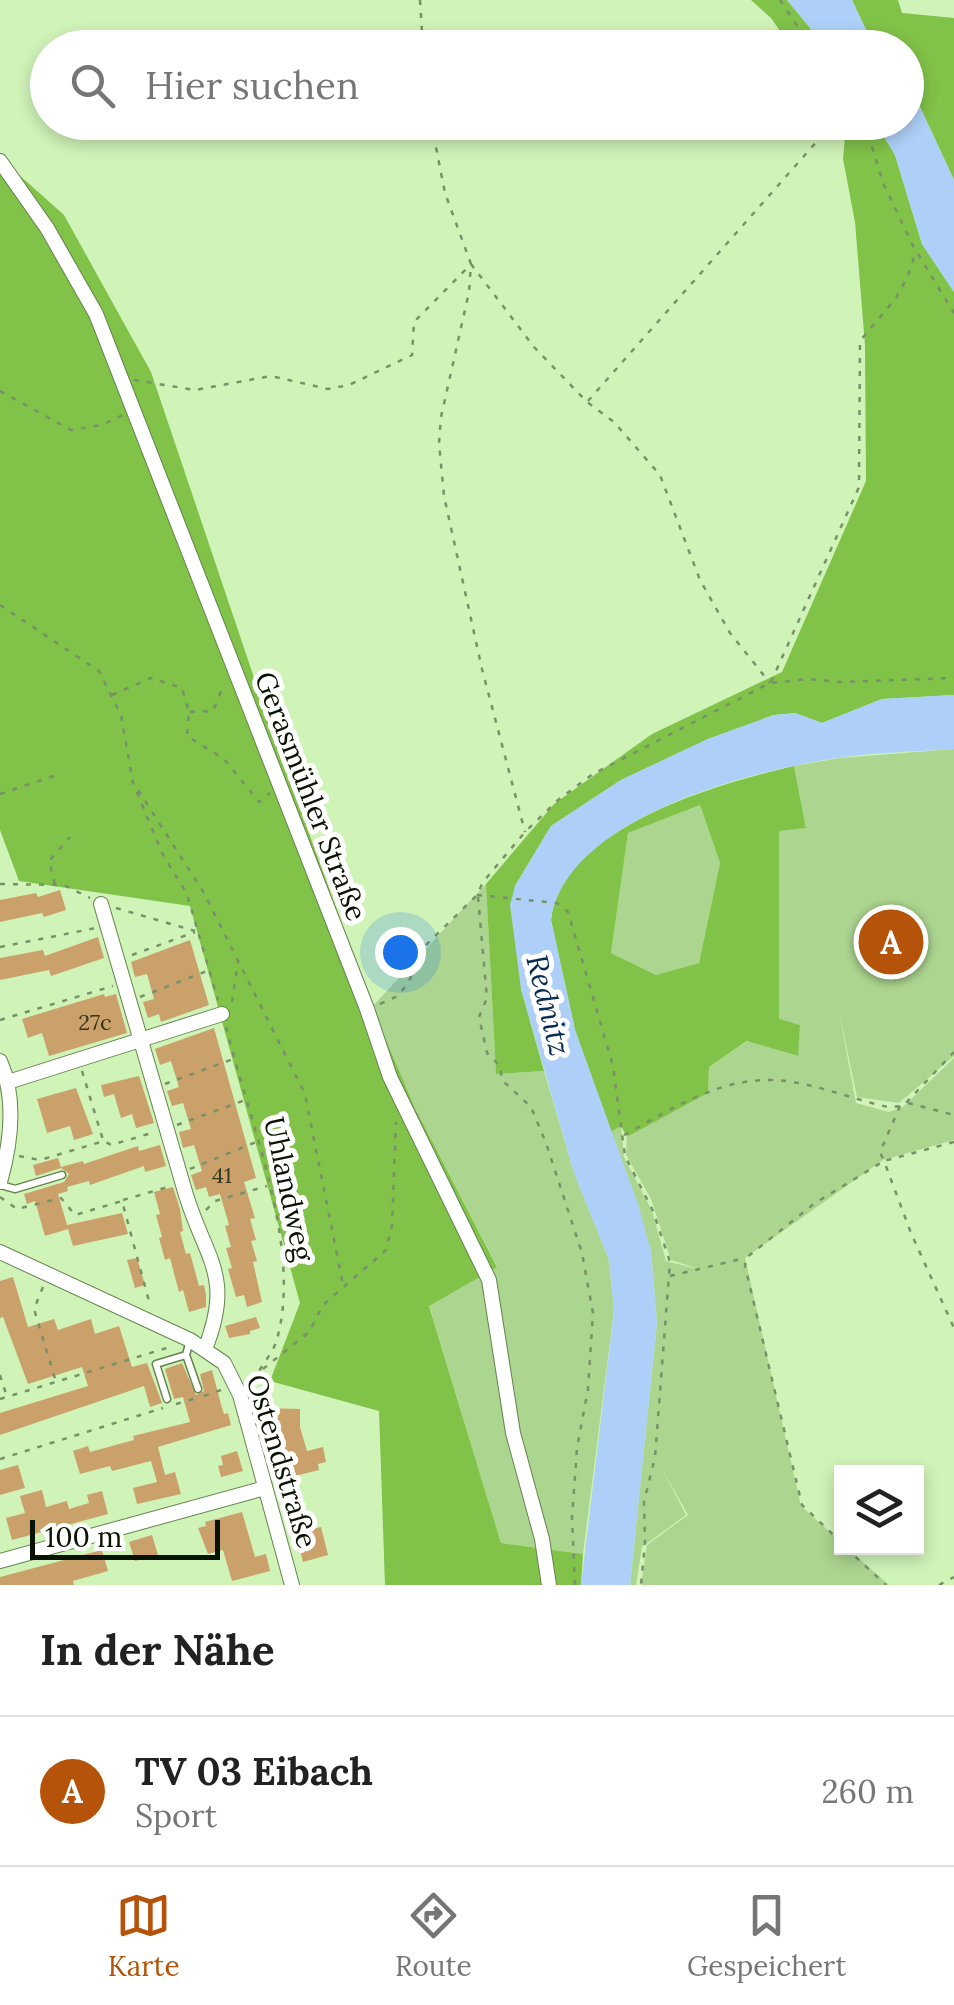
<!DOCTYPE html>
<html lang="de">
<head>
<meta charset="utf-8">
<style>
  :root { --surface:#fff; --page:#f6f6f6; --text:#222; --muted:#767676; --line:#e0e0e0; --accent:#b45309 }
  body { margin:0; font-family:Lora,serif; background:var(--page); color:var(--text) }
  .controls { position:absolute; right:30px; bottom:30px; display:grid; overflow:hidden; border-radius:0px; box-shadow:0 5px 15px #0003 }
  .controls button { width:90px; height:90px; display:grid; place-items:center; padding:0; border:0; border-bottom:2px solid var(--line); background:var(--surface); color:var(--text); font:50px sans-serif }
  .scale { position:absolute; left:30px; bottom:25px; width:190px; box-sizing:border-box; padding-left:10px; border:5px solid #081301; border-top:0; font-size:28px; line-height:35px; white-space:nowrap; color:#081301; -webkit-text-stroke:8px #fff; paint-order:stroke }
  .you { position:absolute; left:400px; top:952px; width:35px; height:35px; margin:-25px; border:8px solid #fff; border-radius:50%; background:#1a73e8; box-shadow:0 0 0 15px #1a73e833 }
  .badge { display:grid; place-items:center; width:65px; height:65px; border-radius:50%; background:var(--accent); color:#fff; font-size:32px; font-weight:700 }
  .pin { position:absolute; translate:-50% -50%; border:5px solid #fff; box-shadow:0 2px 10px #0006 }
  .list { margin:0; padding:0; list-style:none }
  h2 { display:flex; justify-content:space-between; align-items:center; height:130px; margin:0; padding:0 40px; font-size:42px }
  h2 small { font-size:32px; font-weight:400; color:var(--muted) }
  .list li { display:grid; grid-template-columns:65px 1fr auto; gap:30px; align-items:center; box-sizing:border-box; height:150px; padding:0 40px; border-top:2px solid var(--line) }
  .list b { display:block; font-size:38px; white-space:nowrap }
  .list p { margin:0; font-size:32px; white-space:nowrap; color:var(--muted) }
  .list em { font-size:32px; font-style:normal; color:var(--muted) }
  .icon { flex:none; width:55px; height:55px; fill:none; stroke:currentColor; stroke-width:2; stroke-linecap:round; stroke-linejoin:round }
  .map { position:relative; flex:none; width:954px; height:1585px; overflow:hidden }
  .search { position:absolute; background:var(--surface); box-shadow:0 5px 15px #0003; left:30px; right:30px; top:30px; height:110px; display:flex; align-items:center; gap:25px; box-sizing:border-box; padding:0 35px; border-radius:55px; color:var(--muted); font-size:38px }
  .sheet { height:280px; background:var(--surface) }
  nav { display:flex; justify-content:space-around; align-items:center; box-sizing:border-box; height:140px; border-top:2px solid var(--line); background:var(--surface); font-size:28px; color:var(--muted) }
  nav a { display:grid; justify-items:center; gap:5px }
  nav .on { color:var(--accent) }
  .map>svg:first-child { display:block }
  .green { fill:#acd58f }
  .forest { fill:#81c249; fill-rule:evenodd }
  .water { fill:#aed0f8 }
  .building { fill:#caa16b }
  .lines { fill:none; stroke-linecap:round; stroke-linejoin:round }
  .lane-casing { stroke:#65844e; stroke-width:9 }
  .street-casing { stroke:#65844e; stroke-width:16 }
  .path { stroke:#789168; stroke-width:2.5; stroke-dasharray:5 8; stroke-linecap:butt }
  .lane { stroke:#fff; stroke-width:6 }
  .street { stroke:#fff; stroke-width:14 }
  .labels { text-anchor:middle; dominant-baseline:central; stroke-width:10; stroke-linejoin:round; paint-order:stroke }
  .number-label { font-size:22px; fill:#38361c }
  .street-label { font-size:28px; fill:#081301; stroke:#fff }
  .water-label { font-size:30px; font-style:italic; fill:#072c51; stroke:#fff }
</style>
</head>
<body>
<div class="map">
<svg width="954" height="1585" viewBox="0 0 954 1585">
  <rect width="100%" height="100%" fill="#d0f3b8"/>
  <path class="green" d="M954,749v307l-55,47 -42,-6 -18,-86 17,92 33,9 14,-5 51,-49v82l-71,20 -138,98 56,248 40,36 1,6h5l42,37h-248l6,-40 41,-30 -28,-50 26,50 -44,32 -6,38h-6l27,-262 -6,-72 -40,-119 10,-6 3,31 28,54 14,50 39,10 -34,-11 -20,-61 -25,-44 1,-18 81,-44 1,-26 39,-26 49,15 3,-31 -21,-5v-189l27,-4 -12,-61 46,-8z
    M700,805l20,58 -21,100 -43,12 -45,-22 17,-120z
    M486,884l10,190 48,-3 30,102 35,87 5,50 -31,244 -82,-11 -72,-238 68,-39 -82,-158 -43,-101z"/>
  <path class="forest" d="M751,0h36l39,47h-35l-20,-29z
    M852,0h46l4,13 52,5v162l-47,-101 -1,-31 -25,-1 -15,-17z
    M844,123h32l19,32 27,89 32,48v403l-72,4 -60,24 -27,-10 -21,2 -66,24 -87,41 -70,46 -36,60 6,103 23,82 -48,3 -10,-190 68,-80 98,-70 130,-62 84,-191 -1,-136 -10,-123 -12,-63 3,-33z
    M0,158l64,57 87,157 121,359 100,276 43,101 82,159 -68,39 72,237 82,11 -2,31h-196l-6,-174 -109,-30 30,-78 -110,-397 -171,-25 -19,-51z
    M794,766l12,62 -27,3v188l21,6 -2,31 -51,-15 -38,26 -1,26 -81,44 -6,-11 -10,6 -36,-102 -24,-110c13,-94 166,-136 243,-154zM700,805l20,58 -21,100 -43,12 -45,-22 17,-120z"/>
  <path class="water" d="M787,0h65l14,30 15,17h-55z
    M907,79l47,101v112l-32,-48 -27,-89 -19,-32 30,-1z
    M954,695v54c-38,3 -78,3 -116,9 -85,12 -273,60 -287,162l24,110 63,174 13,47 6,72 -27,262h-49l33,-274 -5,-51 -35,-87 -53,-184 -11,-84 5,-19 36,-60 70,-46 87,-41 66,-24 21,-2 27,10 60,-24z"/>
  <path class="building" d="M60,890l6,20 -22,7 -2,-4 -42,9v-22l36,-7 2,4z
    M98,937l6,21 -53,18 -2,-6 -49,10v-22l43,-8 2,6z
    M190,940l19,65 -48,17 -2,-8 -11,4 -5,-16 11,-3 -7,-25 -12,3 -4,-15z
    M104,994l1,3 11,-3 11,39 -78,23 -7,-23 -14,5 -6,-19z
    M214,1028l42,150 -12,4 11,36 -5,1 6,21 -5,1 6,20 -4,1 9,40 -15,5 -3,-12 -8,2 -8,-28 4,-1 -6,-20 5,-1 -6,-21 4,-1 -9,-31 -11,3 -3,-10 -10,3 -5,-15 11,-4 -8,-26 -11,3 -4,-16 12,-3 -8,-26 -11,3 -5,-15 12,-4 -8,-26 -11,4 -5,-16z
    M139,1076l15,47 -18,5 -4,-14 -11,4 -7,-24 -10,3 -3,-12z
    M76,1088l17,46 -19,6 -4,-14 -23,7 -10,-34z
    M160,1145l6,21 -21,6 -1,-6 -54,19 -1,-4 -22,6 1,4 -10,3 9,31 55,-12 6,21 -55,12 -5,-17 -23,7 -10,-35 -8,3 -3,-10 40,-12 5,-8 -8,-6 -25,8 -3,-11 25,-7 3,9 22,-6 1,3 54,-18 1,5z
    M173,1187l7,22 3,22 -3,1 6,22 4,-1 9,33 5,-1 2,10v12l-17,5 -6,-22 -4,2 -9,-34 -5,2 -6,-22 3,-1 -6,-22 4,-1 -6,-22z
    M137,1258l8,27 -10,3 -8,-28z
    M13,1277l15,50 26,-8 4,11 33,-11 4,15 24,-8 13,41 15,-4 15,40 -12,4 -6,-21 -144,49v-22l88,-27 -6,-19 -54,17 -25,-67 -3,1v-37z
    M256,1317l4,11 -10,3v3l-21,4 -4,-12z
    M182,1363l14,32 8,-4 -4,-17 12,-4 10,38 2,6 4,-1 3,12 -73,22 7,28 10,-3 6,22 -44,10 -4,-16 24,-6 -6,-21 -39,10 -2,-5 -30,8 -7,-23 15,-5 2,6 44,-12 -1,-4 57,-14 -7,-25 -9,2 -9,-30z
    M263,1408l37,1v18l7,24 16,-4 3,15 -8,2 1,6 -36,9 -9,-35 -3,1 -8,-23z
    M237,1451l6,20 -22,6 -3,-11 5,-1 -2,-9z
    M18,1465l7,23 -25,7v-25z
    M42,1490l4,17 21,-6 2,8 20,-6 -2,-8 15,-4 6,23 -96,26 -6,-22 19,-5 -5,-17z
    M242,1512l13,45 11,-3 4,17 -38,10 -9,-31 -15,4 -10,-26 8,-2 -1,-4z
    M321,1527l7,28 -25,7 -7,-29z
    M152,1535l6,20 -23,6 -6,-19z
    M102,1550l6,21 -35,10 1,4h-74v-8z"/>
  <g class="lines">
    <g class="lane-casing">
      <path id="lane" d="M1,1185l14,4 47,-14
        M186,1355l12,34
        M167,1399l-11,-35 30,-9 4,-15"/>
    </g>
    <g class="street-casing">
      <path id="street" d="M0,161l47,67 49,86 271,695 23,68 99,203 24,153 29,106 7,46
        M101,904l85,291c20,65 48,81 19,154
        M0,1061c17,38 11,82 0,121
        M8,1082l214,-68
        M0,1252l190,88 34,23 16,32 52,190
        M0,1561l265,-73"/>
    </g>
    <path class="path" d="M420,0l3,48
      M780,0l20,30 19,18
      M431,122l14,71 26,71 -2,28 -28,125 -2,26 5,53 38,173 43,163
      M864,122l20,63 29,61 41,67
      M134,380l61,10 76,-14 57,13 21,-4 63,-30 2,-33 57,-58 63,83 53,55 27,20 46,53 40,105 30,53 40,50
      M0,391l71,39 31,-5 21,-10
      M588,401l246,-279
      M0,605l99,66 22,44 12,68 30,72 24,39 31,106
      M771,682l88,-195 1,-146 36,-43 12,-22 8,-25
      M112,695l39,-17 31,10 7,24 -2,24 37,23 35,43 11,-9
      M190,712l23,-1 11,-27
      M138,790l66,103 101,201 38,191
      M0,794l57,-19
      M0,884l64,1 26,13
      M55,884l-6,-23 21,-24
      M477,895l80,8 11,9 45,154 12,90 28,55 17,51 -15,195 -11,45 1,41 -4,42
      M478,897l9,101 -8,19 8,36 13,13 2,14 29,27 15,36 36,110 11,60 -5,76 -11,59 -5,70 3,67
      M116,908l79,23
      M0,947l96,-19
      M132,955l63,-23
      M140,997l67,-26
      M232,1002l6,-40
      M380,1004l18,-8 10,-13 18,-38 51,-50 6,-13 42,-50 33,-32 35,-26 177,-91 39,-4 31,3 114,-4
      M0,1020l113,-34
      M226,1027c22,91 77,220 51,312 -3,12 -13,23 -19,34
      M82,1071l21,69
      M165,1084l68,-25
      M908,1103l46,12
      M177,1125l68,-25
      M624,1135c48,-26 94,-57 151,-55 37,2 76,19 113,27l15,-1 51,-54
      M954,1142l-70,19 27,72 43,95
      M19,1156l21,4 64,-19 7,4 44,-13
      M190,1169l66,-27
      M0,1197l17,12 44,-11 14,17 47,-14 28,104
      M123,1200l45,-13
      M206,1210l9,-9 52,-15
      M670,1276l75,-18
      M43,1287l-9,22 22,73
      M263,1369l46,-37 14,-27 63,-55 6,-24 4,-104
      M0,1375l7,22
      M204,1396l17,-6
      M0,1399l170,-52
      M176,1404l21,-6
      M0,1459l163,-51
      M842,1543l-40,-38 -57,-239 1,-8 69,-55 69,-42 -4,-9 20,-46
      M846,1548l40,37
      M939,1585l15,-8"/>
    <use href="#lane" class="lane"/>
    <use href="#street" class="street"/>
  </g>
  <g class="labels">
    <g class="number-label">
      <text x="95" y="1022">27c</text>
      <text x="222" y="1175">41</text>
    </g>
    <g class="street-label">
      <text transform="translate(311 796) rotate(69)">Gerasmühler Straße</text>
      <text transform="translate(289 1189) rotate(78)">Uhlandweg</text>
      <text transform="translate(282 1461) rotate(73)">Ostendstraße</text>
    </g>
    <g class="water-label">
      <text transform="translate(549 1005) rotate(76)">Rednitz</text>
    </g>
  </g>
</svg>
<div class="controls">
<button><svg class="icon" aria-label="layers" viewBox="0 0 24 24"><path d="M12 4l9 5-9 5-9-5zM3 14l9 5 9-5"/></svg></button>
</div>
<div class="scale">100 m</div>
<div class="you"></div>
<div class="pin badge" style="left:891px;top:942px">A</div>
<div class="search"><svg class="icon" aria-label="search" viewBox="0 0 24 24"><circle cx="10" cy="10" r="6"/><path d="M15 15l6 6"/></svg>Hier suchen</div>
</div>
<section class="sheet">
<h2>In der Nähe<small></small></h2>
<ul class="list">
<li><span class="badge">A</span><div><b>TV 03 Eibach</b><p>Sport</p></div><em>260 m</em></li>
</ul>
</section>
<nav>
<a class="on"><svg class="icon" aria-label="map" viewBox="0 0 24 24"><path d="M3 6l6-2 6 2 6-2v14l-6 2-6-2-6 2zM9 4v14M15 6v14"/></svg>Karte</a>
<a><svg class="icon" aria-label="directions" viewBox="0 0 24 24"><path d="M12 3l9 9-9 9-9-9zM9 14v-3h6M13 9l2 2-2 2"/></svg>Route</a>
<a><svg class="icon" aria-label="saved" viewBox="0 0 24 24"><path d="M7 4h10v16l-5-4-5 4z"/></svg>Gespeichert</a>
</nav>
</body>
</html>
